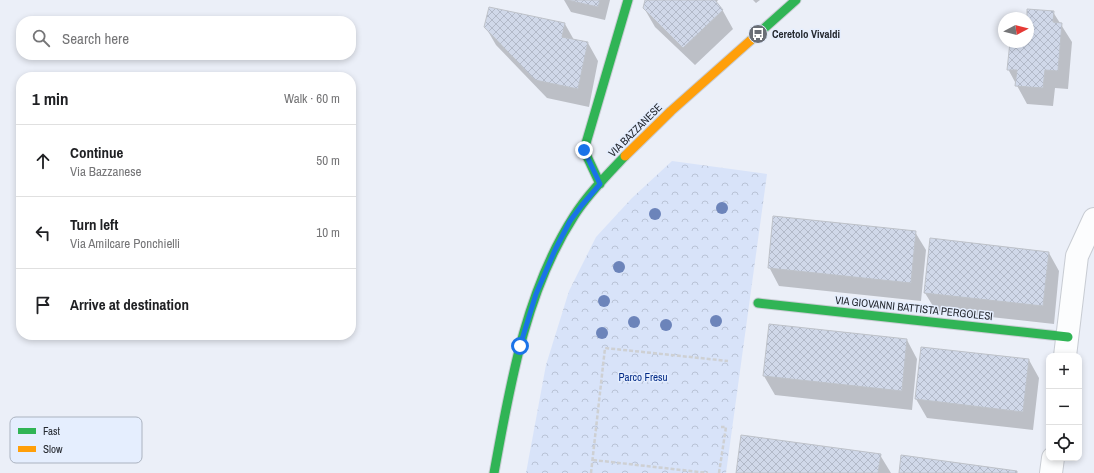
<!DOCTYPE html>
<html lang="en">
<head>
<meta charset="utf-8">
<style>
  :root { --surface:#fff; --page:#f2f2f2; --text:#202124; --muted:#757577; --line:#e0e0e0 }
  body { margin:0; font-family:"Archivo Narrow",sans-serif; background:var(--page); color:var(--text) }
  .controls { position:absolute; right:12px; bottom:12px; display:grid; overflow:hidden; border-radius:8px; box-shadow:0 2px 6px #0003 }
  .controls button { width:36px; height:36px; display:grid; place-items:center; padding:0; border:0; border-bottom:1px solid var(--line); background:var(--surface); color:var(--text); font:20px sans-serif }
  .compass { position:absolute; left:998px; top:12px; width:36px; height:36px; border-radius:50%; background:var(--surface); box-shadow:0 2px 6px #0003; rotate:83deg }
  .stop { position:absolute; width:12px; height:12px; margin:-9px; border:3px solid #1a73e8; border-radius:50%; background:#fff }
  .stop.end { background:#1a73e8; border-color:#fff; box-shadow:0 1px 4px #0008 }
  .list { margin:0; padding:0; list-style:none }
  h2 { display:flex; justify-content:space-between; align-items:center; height:52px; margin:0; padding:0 16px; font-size:17px }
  h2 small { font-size:13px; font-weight:400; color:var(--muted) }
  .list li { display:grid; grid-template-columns:26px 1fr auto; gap:12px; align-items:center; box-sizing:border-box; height:72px; padding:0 16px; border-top:1px solid var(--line) }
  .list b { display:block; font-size:15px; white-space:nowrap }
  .list p { margin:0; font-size:13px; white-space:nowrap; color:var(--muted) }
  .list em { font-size:13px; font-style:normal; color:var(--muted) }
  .icon { flex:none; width:22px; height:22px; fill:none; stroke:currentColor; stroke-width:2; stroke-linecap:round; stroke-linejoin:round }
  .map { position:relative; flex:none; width:1094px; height:473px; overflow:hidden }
  .search { position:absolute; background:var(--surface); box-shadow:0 2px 6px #0003; left:16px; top:16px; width:340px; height:44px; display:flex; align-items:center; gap:10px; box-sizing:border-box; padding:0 14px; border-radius:16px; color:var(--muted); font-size:15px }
  .panel { position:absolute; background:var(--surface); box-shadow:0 2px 6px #0003; left:16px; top:72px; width:340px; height:268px; border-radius:16px }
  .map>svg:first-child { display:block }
  .park { fill:url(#park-crowns) }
  .shadow { fill:#0003 }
  .building { fill:url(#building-cross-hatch); stroke:#bec2c9 }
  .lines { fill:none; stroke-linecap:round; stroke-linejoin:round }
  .street-casing { stroke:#c8ccd3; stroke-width:24 }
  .fast-casing { stroke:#c8ccd3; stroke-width:11 }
  .slow-casing { stroke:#c8ccd3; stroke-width:11 }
  .path { stroke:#ced0d3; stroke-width:2.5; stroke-dasharray:4 2; stroke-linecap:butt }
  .street { stroke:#fcfdfe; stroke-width:22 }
  .fast { stroke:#30b455; stroke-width:9 }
  .slow { stroke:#ff9f0a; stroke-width:9 }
  .tree { fill:#6c84ba }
  .route { stroke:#1a73e8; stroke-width:5 }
  .labels { text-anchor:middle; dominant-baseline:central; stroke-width:3; stroke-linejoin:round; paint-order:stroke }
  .poi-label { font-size:11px; font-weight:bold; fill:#252930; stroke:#e5eefe; text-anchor:start }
  .street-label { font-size:11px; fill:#252930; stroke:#e5eefe }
  .park-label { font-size:11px; fill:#042c87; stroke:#e5eefe }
  .key { fill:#e5eefe; stroke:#abb3c0; stroke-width:1 }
  .key-label { font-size:11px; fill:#252930 }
</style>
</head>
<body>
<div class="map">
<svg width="1094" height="473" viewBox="0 0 1094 473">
  <defs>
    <pattern id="park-crowns" width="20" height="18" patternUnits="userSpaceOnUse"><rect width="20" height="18" fill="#d8e3f9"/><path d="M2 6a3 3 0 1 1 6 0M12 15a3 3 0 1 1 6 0" fill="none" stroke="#b9c3d6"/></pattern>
    <pattern id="building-cross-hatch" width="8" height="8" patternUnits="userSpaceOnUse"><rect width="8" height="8" fill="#d0d8e9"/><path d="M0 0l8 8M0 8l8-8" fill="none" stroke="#b2b9c8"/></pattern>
  </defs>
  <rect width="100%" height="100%" fill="#ebeff8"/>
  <path class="park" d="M672,161l95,13 -41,299h-200l20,-108 23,-74 27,-54 36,-39z"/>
  <path class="shadow" d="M564,0h46l-5,20 -34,-8z
    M646,0h72l-2,3 7,8 10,18 -38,36 -40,-38 -11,-19z
    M753,0h7l-4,3z
    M1053,12l19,30 -4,47 -13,-1 -2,18 -26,-2 -19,-35 3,-27h17v-24z
    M565,24l9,16 14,3 10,18 -9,46 -42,-9 -51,-53 -11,-19z
    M915,232l11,18 -5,51 -142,-15 -10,-19z
    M1049,253l10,18 -5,53 -118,-13 -11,-18z
    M907,340l10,19 -5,51 -137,-15 -11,-19z
    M1029,360l10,18 -6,52 -106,-12 -11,-19z
    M880,455l11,18h-153z"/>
  <path class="building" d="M567,0h33l-2,7z
    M645,0h70l8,10 -40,38 -40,-40z
    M489,7l76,16 -3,14 26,5 -10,47 -43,-9 -51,-53z
    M1027,9l27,2 -1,11 9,1 -4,48 -13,-1 -2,18 -28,-2 2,-16h-10l3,-28h18v-24h-1z
    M773,216l143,15 -5,52 -143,-15z
    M930,238l119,14 -6,54 -119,-13z
    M769,324l138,15 -5,52 -139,-15z
    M921,347l108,12 -6,53 -108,-13z
    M741,435l140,19 -3,19h-142z
    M901,455l116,16v2h-118z"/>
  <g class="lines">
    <g class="street-casing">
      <path id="street" d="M1065,356l12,-100 17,-37
        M1051,473l2,-15"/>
    </g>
    <g class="fast-casing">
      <path id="fast" d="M751,40l45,-40
        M600,184l-16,-34 44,-150
        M758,303l310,34
        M494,473c16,-87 31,-181 80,-257 13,-21 34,-42 51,-60"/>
    </g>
    <g class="slow-casing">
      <path id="slow" d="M625,156l46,-45 80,-71"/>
    </g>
    <path class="path" d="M593,460l115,13
      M591,473l14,-125 123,13
      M719,473l7,-46h-5"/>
    <use href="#street" class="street"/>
    <use href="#fast" class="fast"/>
    <use href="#slow" class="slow"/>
  </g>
  <g class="tree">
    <circle cx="722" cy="208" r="6"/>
    <circle cx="655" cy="214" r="6"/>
    <circle cx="619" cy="267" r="6"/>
    <circle cx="604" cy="301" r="6"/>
    <circle cx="716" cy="321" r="6"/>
    <circle cx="634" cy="322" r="6"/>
    <circle cx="666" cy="325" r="6"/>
    <circle cx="602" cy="333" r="6"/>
  </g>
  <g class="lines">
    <path class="route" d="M520,346l16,-52 19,-44 15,-29 12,-16 18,-21 -16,-34"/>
  </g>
  <defs>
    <g id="bus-disc" transform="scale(1)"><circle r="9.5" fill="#6a6e76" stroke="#e5eefe"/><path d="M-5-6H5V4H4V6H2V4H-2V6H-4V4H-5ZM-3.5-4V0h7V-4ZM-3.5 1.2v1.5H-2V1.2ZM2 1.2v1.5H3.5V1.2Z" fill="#fff"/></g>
  </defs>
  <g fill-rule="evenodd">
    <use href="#bus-disc" x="758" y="34"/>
  </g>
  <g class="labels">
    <g class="poi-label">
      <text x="772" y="34">Ceretolo Vivaldi</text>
    </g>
    <g class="street-label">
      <text transform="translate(635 130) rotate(-45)">VIA BAZZANESE</text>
      <text transform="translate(914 308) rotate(6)">VIA GIOVANNI BATTISTA PERGOLESI</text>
    </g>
    <g class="park-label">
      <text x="643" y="377">Parco Fresu</text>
    </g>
  </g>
  <rect x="10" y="417" width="132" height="46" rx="6" class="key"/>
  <rect x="18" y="428" width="18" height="6" fill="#30b455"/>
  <rect x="18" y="446" width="18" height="6" fill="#ff9f0a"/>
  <g class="key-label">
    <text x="43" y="435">Fast</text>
    <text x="43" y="453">Slow</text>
  </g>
</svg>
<div class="controls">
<button>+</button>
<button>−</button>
<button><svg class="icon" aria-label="locate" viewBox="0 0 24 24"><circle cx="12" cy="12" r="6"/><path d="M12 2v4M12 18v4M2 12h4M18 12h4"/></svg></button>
</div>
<svg class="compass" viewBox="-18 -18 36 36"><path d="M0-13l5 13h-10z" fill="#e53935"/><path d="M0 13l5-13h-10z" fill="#757577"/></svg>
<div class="stop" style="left:520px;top:346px"></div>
<div class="stop end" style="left:584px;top:150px"></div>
<div class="search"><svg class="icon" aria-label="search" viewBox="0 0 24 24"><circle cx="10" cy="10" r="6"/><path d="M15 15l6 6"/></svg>Search here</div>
<section class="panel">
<h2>1 min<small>Walk · 60 m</small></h2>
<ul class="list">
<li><svg class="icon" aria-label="ahead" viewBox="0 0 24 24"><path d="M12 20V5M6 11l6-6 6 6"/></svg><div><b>Continue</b><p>Via Bazzanese</p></div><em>50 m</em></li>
<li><svg class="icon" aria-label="left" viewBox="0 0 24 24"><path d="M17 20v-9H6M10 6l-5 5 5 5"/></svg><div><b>Turn left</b><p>Via Amilcare Ponchielli</p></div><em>10 m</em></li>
<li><svg class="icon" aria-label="arrive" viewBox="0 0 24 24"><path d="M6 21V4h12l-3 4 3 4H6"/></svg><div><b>Arrive at destination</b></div></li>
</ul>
</section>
</div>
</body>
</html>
